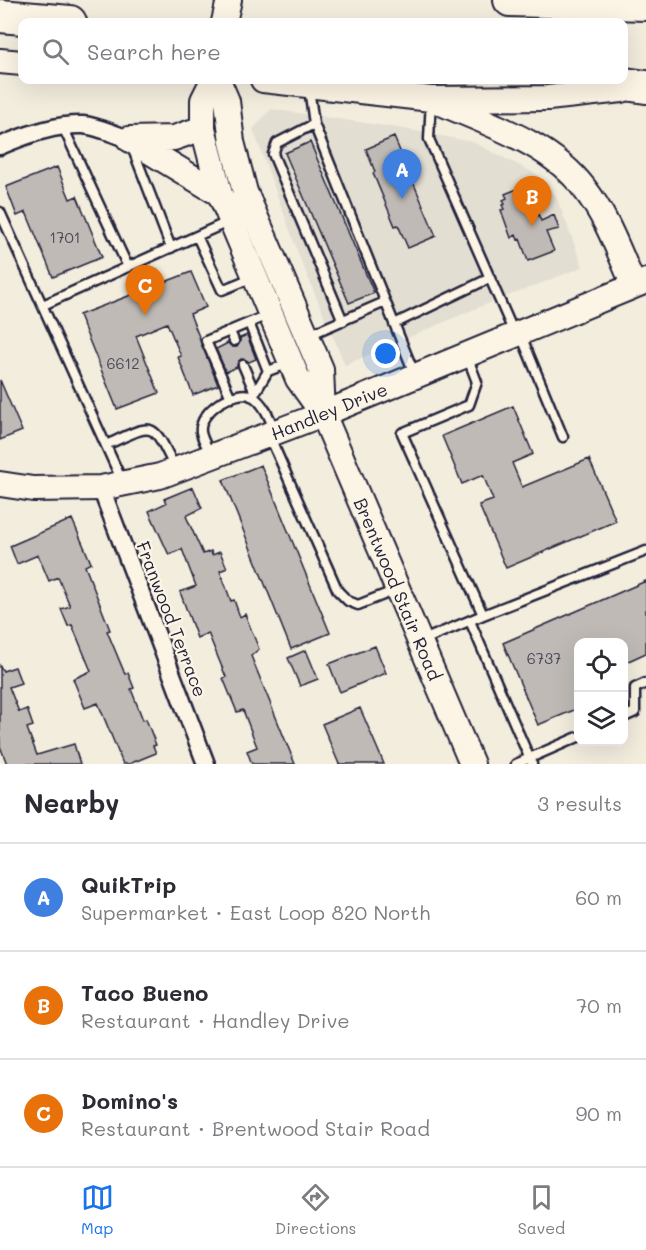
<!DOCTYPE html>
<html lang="en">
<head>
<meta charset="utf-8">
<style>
  :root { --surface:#fff; --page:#f7f7f7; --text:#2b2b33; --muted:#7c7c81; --line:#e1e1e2; --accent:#1a73e8 }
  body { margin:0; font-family:Mali,sans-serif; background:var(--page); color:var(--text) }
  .controls { position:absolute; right:18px; bottom:18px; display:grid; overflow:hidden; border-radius:12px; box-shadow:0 6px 24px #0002 }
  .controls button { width:54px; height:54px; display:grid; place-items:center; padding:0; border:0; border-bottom:2px solid var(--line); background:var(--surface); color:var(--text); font:30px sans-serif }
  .you { position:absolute; left:386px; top:354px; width:21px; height:21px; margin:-15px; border:4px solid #fff; border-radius:50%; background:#1a73e8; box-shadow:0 0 0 9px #1a73e833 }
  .badge { display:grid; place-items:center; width:39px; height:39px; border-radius:50%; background:var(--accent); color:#fff; font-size:20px; font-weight:700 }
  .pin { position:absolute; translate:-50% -50px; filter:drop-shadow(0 2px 3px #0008) }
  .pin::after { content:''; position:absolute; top:32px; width:21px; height:18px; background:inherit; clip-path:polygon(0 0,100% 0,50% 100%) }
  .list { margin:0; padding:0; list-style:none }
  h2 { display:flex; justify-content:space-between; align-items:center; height:78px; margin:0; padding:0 24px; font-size:26px }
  h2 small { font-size:20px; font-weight:400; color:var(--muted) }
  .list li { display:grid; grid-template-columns:39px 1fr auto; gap:18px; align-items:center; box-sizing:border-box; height:108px; padding:0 24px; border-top:2px solid var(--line) }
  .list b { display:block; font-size:22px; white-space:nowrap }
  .list p { margin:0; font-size:20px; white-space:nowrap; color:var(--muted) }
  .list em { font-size:20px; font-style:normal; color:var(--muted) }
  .icon { flex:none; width:33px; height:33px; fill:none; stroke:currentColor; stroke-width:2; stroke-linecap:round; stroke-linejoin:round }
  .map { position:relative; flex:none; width:646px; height:764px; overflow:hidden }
  .search { position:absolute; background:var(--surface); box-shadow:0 6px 24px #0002; left:18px; right:18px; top:18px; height:66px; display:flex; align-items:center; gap:15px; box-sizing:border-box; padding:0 21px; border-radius:12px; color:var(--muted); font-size:22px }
  .sheet { height:402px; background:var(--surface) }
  nav { display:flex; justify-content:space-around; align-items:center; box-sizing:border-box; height:84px; border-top:2px solid var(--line); background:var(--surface); font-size:16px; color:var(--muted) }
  nav a { display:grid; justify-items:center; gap:3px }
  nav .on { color:var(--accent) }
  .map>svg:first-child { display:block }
  .built { fill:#e3ded2 }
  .building { fill:#bfbab6; stroke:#22223b; stroke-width:1.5 }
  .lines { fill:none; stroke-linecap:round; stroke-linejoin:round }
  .lane-casing { stroke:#22223b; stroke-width:13 }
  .street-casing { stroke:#22223b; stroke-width:21 }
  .secondary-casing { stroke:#22223b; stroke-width:28 }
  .highway-casing { stroke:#22223b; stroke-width:36 }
  .lane { stroke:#fcf5e5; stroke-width:8 }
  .street { stroke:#fcf5e5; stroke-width:16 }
  .secondary { stroke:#fcf5e5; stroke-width:24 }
  .highway { stroke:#fcf5e5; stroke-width:32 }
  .labels { text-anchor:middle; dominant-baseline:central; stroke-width:4.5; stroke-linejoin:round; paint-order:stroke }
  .number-label { font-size:15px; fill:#49485a }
  .street-label { font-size:18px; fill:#22223b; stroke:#fcf5e5 }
</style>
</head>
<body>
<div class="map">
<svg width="646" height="764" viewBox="0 0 646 764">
  <rect width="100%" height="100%" fill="#f3edde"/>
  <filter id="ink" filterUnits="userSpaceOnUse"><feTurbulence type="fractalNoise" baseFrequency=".0167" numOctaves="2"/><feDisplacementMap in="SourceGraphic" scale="12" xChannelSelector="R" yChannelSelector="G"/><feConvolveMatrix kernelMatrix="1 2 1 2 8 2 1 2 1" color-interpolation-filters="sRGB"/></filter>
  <g filter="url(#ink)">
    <path class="built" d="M271,109l128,19 74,14 63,32 20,22 27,71 -106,41 -132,57 -44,-104 -48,-132z"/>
    <path class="building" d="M394,137l42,99 -28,12 -10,-23 -3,1 -22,-53 2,-1 -9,-23z
      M310,142l64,151 -25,10 -64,-150z
      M57,167l13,32 7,-3 25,61 -49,20 -27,-65 -9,4 -11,-29z
      M522,187l1,3 5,-1 13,32 13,-6 5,14 -13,3 8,19 -26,10 -8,-22 -2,1 -2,-5 -5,3 -10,-28 3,-1 -2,-4 3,-1 -2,-4 4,-2 -2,-4z
      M191,272l15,35 -16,7 28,71 -25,10 -15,-38 3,-1 -14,-33 -31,13 23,57 -42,16 -38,-94z
      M247,335l9,24 -7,3 -3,-2 -5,-1 -3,3 -1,5 -11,5 -10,-23 12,-6 5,4h4l3,-5v-4z
      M0,380l22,51 -22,9z
      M513,406l20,48 -21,9 10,24 67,-28 27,62 -110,47 -27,-63 14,-5 -10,-25 -21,9 -20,-48z
      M261,465l69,168 -39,16 -68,-169z
      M193,487l9,21 -16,8 17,38 8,-3 1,4 8,-3 7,16 -7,3 11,30 3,-1 6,17 5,-3 14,35 -8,7 44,108h-43l-5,-13 10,-4 -14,-37 -6,2 -14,-34 3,-1 -18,-44 -11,5 -17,-46 16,-6 -14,-37 -13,6 -20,-44 17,-8 -2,-4z
      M72,519l19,44 -6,3 25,64 -3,1 18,43 3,-1 6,15 -3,1 12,31 3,-1 10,26 -3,1 3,7 -27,11h-6l-25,-61 -13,5 -12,-29 18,-8 -19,-46 -4,1 -7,-17 9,-3 -12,-29 -9,4 -11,-26 -21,9 -7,-18z
      M646,581v72l-22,10v-21h-45v66l-41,17 -35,-82z
      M375,646l11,27 -46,19 -11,-28z
      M306,650l12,29 -18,7 -12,-28z
      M0,666l3,5 12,-4 6,16 -12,4 10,25 8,-3 6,17 -6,2 10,27 37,-11 6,20h-73l-7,-18z
      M360,708l24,56h-45l-17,-40z"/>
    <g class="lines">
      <g class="lane-casing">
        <path id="lane" d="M309,88l5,36 100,249
          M431,99l-2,40 85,194
          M314,124l-37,19 -4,11 70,167
          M63,127l65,140
          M132,147l39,101
          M0,212l122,269
          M197,236l25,54 32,-13
          M43,305l187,-84
          M249,323l19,48 -13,22 -4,3
          M394,324l96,-46
          M230,331l4,10
          M520,333l43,104
          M309,335l76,-33
          M243,365l12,28
          M268,371l22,-8
          M231,398l-25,-57 64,-27
          M269,435l69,156 10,10 10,4 38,-15
          M106,445c49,-22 45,-26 69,23
          M210,453c-3,-6 -8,-14 -9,-21 -3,-21 35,-44 51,-36 12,7 18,23 23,35
          M483,615l163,-64
          M470,621l62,143
          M421,641l62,-26 -81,-182 67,-28 8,-23 -10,-26
          M624,717l11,-5v-24l11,-5
          M516,764l62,-27"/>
      </g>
      <g class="street-casing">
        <path id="street" d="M0,146c25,-11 56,-22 83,-21 15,1 32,10 46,14
          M101,488l105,276"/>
      </g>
      <g class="secondary-casing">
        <path id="secondary" d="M224,22l5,-22
          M0,61l22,2
          M213,80l-10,20v28l17,66 78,185 25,35 149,350
          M218,80l9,21 5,41 13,50 76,177 2,45
          M263,80l168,19 117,-1 74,-8
          M439,102c49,22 111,41 145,86 23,29 35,64 50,98
          M129,139l91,55
          M129,139l45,-1 29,-10
          M0,484l33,5 68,-1 59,-12 163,-62 323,-133"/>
      </g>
      <g class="highway-casing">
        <path id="highway" d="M510,0l136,4
          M0,16l70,6
          M597,80l49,7"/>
      </g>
      <use href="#lane" class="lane"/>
      <use href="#street" class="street"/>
      <use href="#secondary" class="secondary"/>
      <use href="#highway" class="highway"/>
    </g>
  </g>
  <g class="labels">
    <g class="number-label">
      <text x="65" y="237">1701</text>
      <text x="123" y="363">6612</text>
      <text x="544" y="658">6737</text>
    </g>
    <g class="street-label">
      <text transform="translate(329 411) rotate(-22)">Handley Drive</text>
      <text transform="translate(398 589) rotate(67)">Brentwood Stair Road</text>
      <text transform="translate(172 619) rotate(69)">Franwood Terrace</text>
    </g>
  </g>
</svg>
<div class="controls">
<button><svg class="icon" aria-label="locate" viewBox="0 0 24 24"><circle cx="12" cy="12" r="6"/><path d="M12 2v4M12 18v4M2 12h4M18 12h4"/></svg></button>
<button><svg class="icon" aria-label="layers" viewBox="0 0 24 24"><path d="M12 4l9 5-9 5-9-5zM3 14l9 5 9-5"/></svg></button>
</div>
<div class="you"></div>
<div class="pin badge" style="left:402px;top:199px;background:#3f7fe0">A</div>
<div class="pin badge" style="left:532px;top:226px;background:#e8710a">B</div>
<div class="pin badge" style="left:145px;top:315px;background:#e8710a">C</div>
<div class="search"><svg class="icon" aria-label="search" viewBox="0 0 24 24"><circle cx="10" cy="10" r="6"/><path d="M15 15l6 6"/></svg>Search here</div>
</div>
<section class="sheet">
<h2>Nearby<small>3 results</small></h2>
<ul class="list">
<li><span class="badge" style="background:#3f7fe0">A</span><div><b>QuikTrip</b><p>Supermarket · East Loop 820 North</p></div><em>60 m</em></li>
<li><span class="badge" style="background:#e8710a">B</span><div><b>Taco Bueno</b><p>Restaurant · Handley Drive</p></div><em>70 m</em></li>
<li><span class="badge" style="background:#e8710a">C</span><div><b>Domino's</b><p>Restaurant · Brentwood Stair Road</p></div><em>90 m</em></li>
</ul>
</section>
<nav>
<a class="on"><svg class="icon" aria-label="map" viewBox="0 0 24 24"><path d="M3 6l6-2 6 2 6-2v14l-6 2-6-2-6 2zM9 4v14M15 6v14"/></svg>Map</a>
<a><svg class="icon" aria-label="directions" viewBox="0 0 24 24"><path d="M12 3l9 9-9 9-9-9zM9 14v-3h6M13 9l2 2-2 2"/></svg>Directions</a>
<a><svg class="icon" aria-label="saved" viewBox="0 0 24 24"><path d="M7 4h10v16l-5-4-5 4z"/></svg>Saved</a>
</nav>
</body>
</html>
